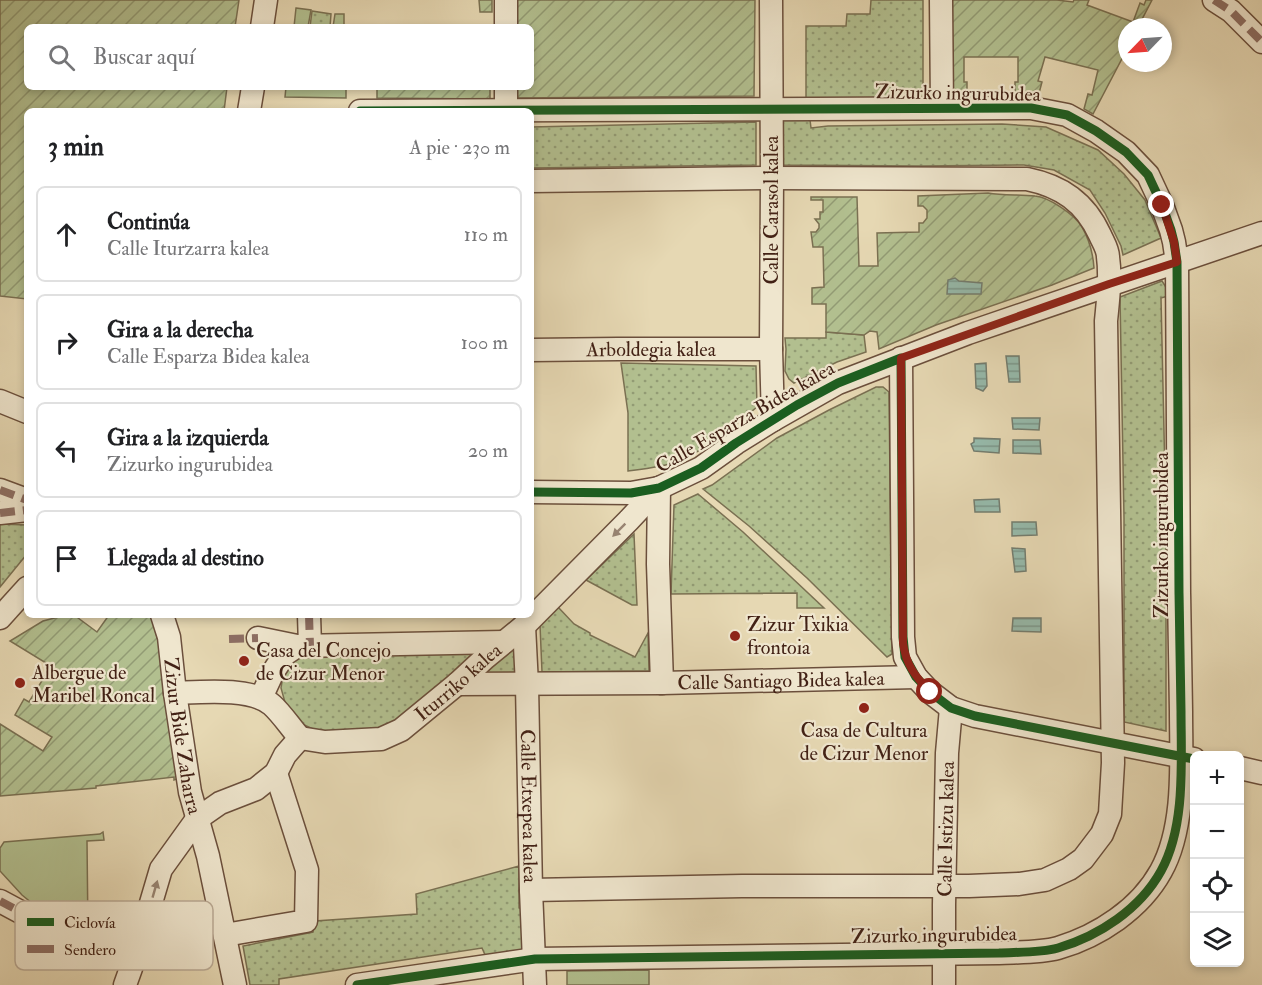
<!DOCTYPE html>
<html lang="es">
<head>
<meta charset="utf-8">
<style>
  :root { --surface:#fff; --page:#f6f6f6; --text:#202124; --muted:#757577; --line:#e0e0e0 }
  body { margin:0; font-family:"IM FELL Double Pica",serif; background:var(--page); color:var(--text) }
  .controls { position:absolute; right:18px; bottom:18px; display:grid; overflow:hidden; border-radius:9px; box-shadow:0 3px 9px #0003 }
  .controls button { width:54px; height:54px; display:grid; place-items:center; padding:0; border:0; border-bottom:2px solid var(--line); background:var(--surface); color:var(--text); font:30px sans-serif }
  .compass { position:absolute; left:1118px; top:18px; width:54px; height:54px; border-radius:50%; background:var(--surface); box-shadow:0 3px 9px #0003; rotate:245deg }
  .stop { position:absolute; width:18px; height:18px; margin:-14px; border:4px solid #8f2418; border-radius:50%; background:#fff }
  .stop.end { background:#8f2418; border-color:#fff; box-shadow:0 2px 6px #0008 }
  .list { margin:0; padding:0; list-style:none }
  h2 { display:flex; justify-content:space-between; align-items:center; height:78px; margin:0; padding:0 24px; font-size:26px }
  h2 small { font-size:20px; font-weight:400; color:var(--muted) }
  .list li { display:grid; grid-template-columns:39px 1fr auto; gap:18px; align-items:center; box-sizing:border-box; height:96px; margin:0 12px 12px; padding:0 12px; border:2px solid var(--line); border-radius:9px }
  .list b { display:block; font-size:22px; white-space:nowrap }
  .list p { margin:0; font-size:20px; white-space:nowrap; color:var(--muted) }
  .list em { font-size:20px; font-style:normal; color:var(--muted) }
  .icon { flex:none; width:33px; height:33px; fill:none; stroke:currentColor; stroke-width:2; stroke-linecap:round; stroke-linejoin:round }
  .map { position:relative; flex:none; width:1262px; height:985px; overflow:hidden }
  .search { position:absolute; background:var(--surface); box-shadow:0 3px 9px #0003; left:24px; top:24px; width:510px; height:66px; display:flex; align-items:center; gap:15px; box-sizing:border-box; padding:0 21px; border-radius:9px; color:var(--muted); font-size:22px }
  .panel { position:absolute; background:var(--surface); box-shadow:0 3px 9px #0003; left:24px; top:108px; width:510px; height:510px; border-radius:9px }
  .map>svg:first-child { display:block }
  .grass { fill:#b2bf8f; stroke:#7a7052; stroke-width:1.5 }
  .park { fill:url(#park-dots); stroke:#7a7052; stroke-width:1.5 }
  .garden { fill:url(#garden-furrows); stroke:#7a7052; stroke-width:1.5 }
  .water { fill:url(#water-rules); stroke:#747d6f; stroke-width:1.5 }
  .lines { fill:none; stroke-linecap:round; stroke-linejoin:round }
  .minor-casing { stroke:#6b4f3c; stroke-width:25 }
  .minor { stroke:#efe6ce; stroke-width:22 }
  .quiet { stroke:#8d6e63; stroke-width:8; stroke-dasharray:15 8; stroke-linecap:butt }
  .cycleway-casing { stroke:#efe6ce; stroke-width:13 }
  .cycleway { stroke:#1b5e20; stroke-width:9 }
  .oneway { fill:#988472 }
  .route { stroke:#8f2418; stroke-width:8 }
  .poi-dot { fill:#8f2418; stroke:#efe6ce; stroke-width:2 }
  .labels { text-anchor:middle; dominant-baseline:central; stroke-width:4.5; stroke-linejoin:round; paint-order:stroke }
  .street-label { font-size:20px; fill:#422115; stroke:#efe6ce }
  .poi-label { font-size:20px; fill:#422115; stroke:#efe6ce; text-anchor:start }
  .key { fill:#efe6ce; stroke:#bbab96; stroke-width:1.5 }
  .key-label { font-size:16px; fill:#422115 }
</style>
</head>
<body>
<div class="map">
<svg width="1262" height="985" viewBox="0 0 1262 985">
  <defs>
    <pattern id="park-dots" width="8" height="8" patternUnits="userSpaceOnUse" patternTransform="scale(1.5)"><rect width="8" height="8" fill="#b2bf8f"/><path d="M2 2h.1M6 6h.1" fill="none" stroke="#929b74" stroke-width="1.8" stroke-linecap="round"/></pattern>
    <pattern id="garden-furrows" width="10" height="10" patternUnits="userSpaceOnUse" patternTransform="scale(1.5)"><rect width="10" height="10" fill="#b2bf8f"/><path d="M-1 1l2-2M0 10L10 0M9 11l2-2" fill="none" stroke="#929b74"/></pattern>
    <pattern id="water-rules" width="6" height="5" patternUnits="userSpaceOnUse" patternTransform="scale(1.5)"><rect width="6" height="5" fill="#96baab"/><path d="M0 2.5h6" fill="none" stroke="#7c978a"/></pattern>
  </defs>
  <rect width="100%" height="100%" fill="#e6d8b3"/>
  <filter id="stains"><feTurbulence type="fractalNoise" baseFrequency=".00333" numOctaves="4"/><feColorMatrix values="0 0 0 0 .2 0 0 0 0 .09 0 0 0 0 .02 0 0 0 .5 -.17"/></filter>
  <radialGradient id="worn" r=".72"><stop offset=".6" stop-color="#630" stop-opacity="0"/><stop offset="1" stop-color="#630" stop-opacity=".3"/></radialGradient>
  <path class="grass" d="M296,8l15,2 -3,17h-14z
    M335,14h9v13h-11z
    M286,87h60v11l-61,-1z
    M103,832l1,8 -17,1 1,92 -45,-21 -21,-17 -22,-24v-23l4,-6 96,-8z
    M649,970v15h-82v-14z"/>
  <path class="park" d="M871,0h52v99h-117v-73h40l1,-12h23z
    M312,11l19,3 -1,13h-20z
    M779,119l31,1 1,8 17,-2 174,-2 44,3 52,23 26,24 21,26 16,38 -38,17 -2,-9 -16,-33 -15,-23 -36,-20 -30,-5 -102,1 -140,-1z
    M756,122v43l-225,3v-41z
    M1162,281l9,14 -10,3 5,223v210l-42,-9v-204l-4,-221z
    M826,332l38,3 2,17 -29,10 -43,21 -5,-4 -4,-8 1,-22 -1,-11h41z
    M621,363l135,3 1,41c-23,19 -50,42 -78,54 -16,6 -35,8 -51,10v-58z
    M876,387h7l6,5 3,262 -5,3 -80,-79 -58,-52 -46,-37 9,-4 65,-47 52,-28z
    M698,494l45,38 81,76h-27v-15l-126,1 3,-89z
    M0,524l27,1v29l-27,33z
    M634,534l3,71h-5l-46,-25z
    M558,607l16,17 16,9v2l45,22 13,-24 1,38 -107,1 -2,-47z
    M514,643l4,34 -39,2z
    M456,648l22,6 -68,60 -27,16 -59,4 -22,-10 -16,-18 -5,-18 2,-12 8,-13 11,-9z
    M519,866v42l5,1 3,37 -13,9 -28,2 -4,-9 -203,31v6h-29l-7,-39 70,-14 2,-11 102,-7 -1,-20z"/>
  <path class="garden" d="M0,0h239l-4,27h-208v60h200l-3,24h-197v188l-27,-3z
    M479,0h13v12h-12z
    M517,0h238l-1,96 -238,2v-11h15v-60h-15z
    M952,0h105l16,2 1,-2h15l-2,5 46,17 7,-19 4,2 2,-5h6l-14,27h-11v22l-34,65 -9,-5 4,-15 4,1 6,-25 -53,-13 -7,24 4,1 -4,15 -12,-2 -11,2v-15h3v-25h-54v25h3v15l-14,-1z
    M377,87h113v12l-113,-1z
    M988,193c16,3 32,1 47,3 14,1 40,19 47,31 7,12 11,27 12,41l-42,17 -116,40 -57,24 -2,-17 -7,-1 -6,4 -38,-3v-28h-14v-16l12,-1 -1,-40h-10l-2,-15h5l3,-4v-4l-4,-5h5v-7h3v-12h-12v-3h46l2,69h19l-1,-33 42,-1v-9h4l4,-5v-8l-4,-4h-5v-10z
    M66,615h8l23,17 12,-17h42l13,47 19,115 -9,3v-3l-78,9v2l-96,8v-72l43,27 9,-14 -37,-22 9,-16 5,3 22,-36 -41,-25 33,-20z"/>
  <path class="water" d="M955,278l4,3 23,2 -1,11h-34l1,-14z
    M1006,356h13l1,26h-11z
    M986,363l1,23 -4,5 -7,-3 -1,-24z
    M1012,418h28l-1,12 -26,-1z
    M974,438l26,1 -1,14 -25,-2 -3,-7 3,-2z
    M1013,440h27l1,14 -28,-1z
    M999,499l1,13h-25l-1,-12z
    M1012,522h24l1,13 -25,1z
    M1012,548l13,1 1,22 -11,1z
    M1013,618h28v14l-29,-1z"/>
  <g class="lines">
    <g class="minor-casing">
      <g id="minor">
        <path d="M506,0v27"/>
        <path d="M771,0l1,178 -1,171 2,71"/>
        <path d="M941,0l1,108"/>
        <path d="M1214,0l17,11 31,31"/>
        <path d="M262,27l4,-27"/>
        <path d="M506,87v22"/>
        <path d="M249,111l4,-24"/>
        <path d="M531,181l241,-3 255,1c34,7 58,23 73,56 3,7 8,14 8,22 3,21 0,43 -2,64l7,442 -3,51 -8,20 -19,25 -14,10 -24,11 -26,4 -50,2h-227l-211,4"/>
        <path id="s1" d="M531,350l87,-1h153"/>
        <path d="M901,358l2,279 2,20 11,20 14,15 21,16 24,8 219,43"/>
        <path d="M0,401l27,11"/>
        <path d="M659,488l-1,76 4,119"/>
        <path d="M0,490l27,10"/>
        <path d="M531,492l100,1 28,-5 42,-20 35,-25 37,-23 65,-37 130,-50 294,-100"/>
        <path d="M0,513l27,-3"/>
        <path id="s2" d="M162,615l7,22 6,56 15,99 18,64 27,129"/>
        <path d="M309,615l1,31"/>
        <path d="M0,618l27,-30"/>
        <path id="s3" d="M524,626l3,59 4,205 4,95"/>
        <path d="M258,638l39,8"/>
        <path id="s4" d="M457,684l205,-1 254,-6"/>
        <path d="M175,693c26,-1 77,-6 97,12 10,9 19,23 28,33"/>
        <path d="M261,698l12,-26 12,-18 12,-8 207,-4"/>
        <path id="s5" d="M300,738l25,4 56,-3 20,-9 56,-46 28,-26 39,-32 105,-106 30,-32"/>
        <path d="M1240,768l22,5"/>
        <path d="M0,901l41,22 40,15 24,3 35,-1"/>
        <path d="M225,935l81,-14 1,-51 -31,-97"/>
        <path d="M125,985l10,-28 26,-88 36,-50 23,-16 36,-14 20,-16 9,-18 15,-17"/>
        <path d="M357,985l178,-26 464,-6c18,-1 41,0 59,-5 41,-12 82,-39 103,-77 25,-45 20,-110 20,-160 -1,-40 -1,-79 -2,-118 -1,-110 -1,-221 -2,-331l-3,-20 -3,-12 -9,-25 -14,-30 -22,-23 -30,-21 -29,-16 -36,-7 -671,3"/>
        <path id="s6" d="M944,985v-80l3,-152 4,-45"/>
      </g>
    </g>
    <use href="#minor" class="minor"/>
    <path class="quiet" d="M1214,0l17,11 31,31
      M0,490l27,10
      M0,513l27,-3
      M309,615l1,31
      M229,639l29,-1
      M0,901l41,22 40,15 24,3 35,-1"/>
    <g class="cycleway-casing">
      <path id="cycleway" d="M531,492l100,1 28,-5 42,-20 35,-25 61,-38 41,-22 63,-25 2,279 2,20 11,20 14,15 21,16 24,8 219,43
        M357,985l178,-26 464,-6c18,-1 41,0 59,-5 41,-12 82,-39 103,-77 25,-45 20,-110 20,-160 -1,-40 -1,-79 -2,-118 -1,-110 -1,-221 -2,-331l-3,-20 -3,-12 -9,-25 -14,-30 -22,-23 -30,-21 -29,-16 -36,-7 -671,3"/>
    </g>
    <use href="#cycleway" class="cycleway"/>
  </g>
  <defs><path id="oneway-solid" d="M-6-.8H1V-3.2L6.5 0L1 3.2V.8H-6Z" transform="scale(1.5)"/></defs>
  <g class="oneway">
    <use href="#oneway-solid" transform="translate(619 530) rotate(135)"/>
    <use href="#oneway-solid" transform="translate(155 889) rotate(-74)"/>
  </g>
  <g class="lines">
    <path class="route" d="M930,692c-15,-16 -24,-27 -27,-49l-2,-285 208,-74 68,-22 -3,-20 -12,-37"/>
  </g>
  <g class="poi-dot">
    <circle cx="735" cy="636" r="6"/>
    <circle cx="244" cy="661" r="6"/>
    <circle cx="20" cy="683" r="6"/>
    <circle cx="864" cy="708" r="6"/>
  </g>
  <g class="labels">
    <g class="street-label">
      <text transform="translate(958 93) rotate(1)">Zizurko ingurubidea</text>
      <text transform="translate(771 210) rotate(-90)">Calle Carasol kalea</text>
      <text stroke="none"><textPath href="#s1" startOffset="120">Arboldegia kalea</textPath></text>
      <text transform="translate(745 417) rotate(-30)">Calle Esparza Bidea kalea</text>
      <text transform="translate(1161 535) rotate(-90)">Zizurko ingurubidea</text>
      <text stroke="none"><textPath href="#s4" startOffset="324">Calle Santiago Bidea kalea</textPath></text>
      <text stroke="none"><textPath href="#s5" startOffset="178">Iturriko kalea</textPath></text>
      <text stroke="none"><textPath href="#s2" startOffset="123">Zizur Bide Zaharra</textPath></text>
      <text stroke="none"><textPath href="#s3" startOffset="180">Calle Etxepea kalea</textPath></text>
      <text stroke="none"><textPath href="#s6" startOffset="156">Calle Istizu kalea</textPath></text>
      <text transform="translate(934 935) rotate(-1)">Zizurko ingurubidea</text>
    </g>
    <g class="poi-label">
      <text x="747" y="624">Zizur Txikia<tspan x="747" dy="23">frontoia</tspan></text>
      <text x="256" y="650">Casa del Concejo<tspan x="256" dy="23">de Cizur Menor</tspan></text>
      <text x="32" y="672">Albergue de<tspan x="32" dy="23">Maribel Roncal</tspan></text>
      <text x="864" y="730" text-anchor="middle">Casa de Cultura<tspan x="864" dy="23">de Cizur Menor</tspan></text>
    </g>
  </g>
  <rect x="15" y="901" width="198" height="69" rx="9" class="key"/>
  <rect x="27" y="918" width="27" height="8" fill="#1b5e20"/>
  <rect x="27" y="945" width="27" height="8" fill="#8d6e63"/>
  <g class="key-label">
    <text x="64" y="928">Ciclovía</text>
    <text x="64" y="955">Sendero</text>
  </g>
  <rect width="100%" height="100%" filter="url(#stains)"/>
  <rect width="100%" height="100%" fill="url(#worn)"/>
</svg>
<div class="controls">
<button>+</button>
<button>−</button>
<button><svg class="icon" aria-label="locate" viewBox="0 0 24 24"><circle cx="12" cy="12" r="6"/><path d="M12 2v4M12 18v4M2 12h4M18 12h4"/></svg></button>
<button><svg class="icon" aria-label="layers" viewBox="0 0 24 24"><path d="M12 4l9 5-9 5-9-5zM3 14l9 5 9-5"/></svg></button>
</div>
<svg class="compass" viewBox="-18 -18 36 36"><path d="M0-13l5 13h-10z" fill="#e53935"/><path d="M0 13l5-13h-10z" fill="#757577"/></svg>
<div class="stop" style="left:930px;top:692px"></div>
<div class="stop end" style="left:1162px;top:205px"></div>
<div class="search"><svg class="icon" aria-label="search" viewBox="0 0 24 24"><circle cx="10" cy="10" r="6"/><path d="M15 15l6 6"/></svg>Buscar aquí</div>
<section class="panel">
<h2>3 min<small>A pie · 230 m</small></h2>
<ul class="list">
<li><svg class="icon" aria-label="ahead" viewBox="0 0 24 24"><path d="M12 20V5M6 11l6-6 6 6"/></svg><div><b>Continúa</b><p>Calle Iturzarra kalea</p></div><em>110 m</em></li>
<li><svg class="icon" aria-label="right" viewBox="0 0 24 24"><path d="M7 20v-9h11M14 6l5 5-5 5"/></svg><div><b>Gira a la derecha</b><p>Calle Esparza Bidea kalea</p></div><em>100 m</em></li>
<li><svg class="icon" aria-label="left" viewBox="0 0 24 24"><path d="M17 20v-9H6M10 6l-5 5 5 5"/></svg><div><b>Gira a la izquierda</b><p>Zizurko ingurubidea</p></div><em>20 m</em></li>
<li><svg class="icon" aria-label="arrive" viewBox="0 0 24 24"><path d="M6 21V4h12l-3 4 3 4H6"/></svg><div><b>Llegada al destino</b></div></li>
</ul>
</section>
</div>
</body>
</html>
